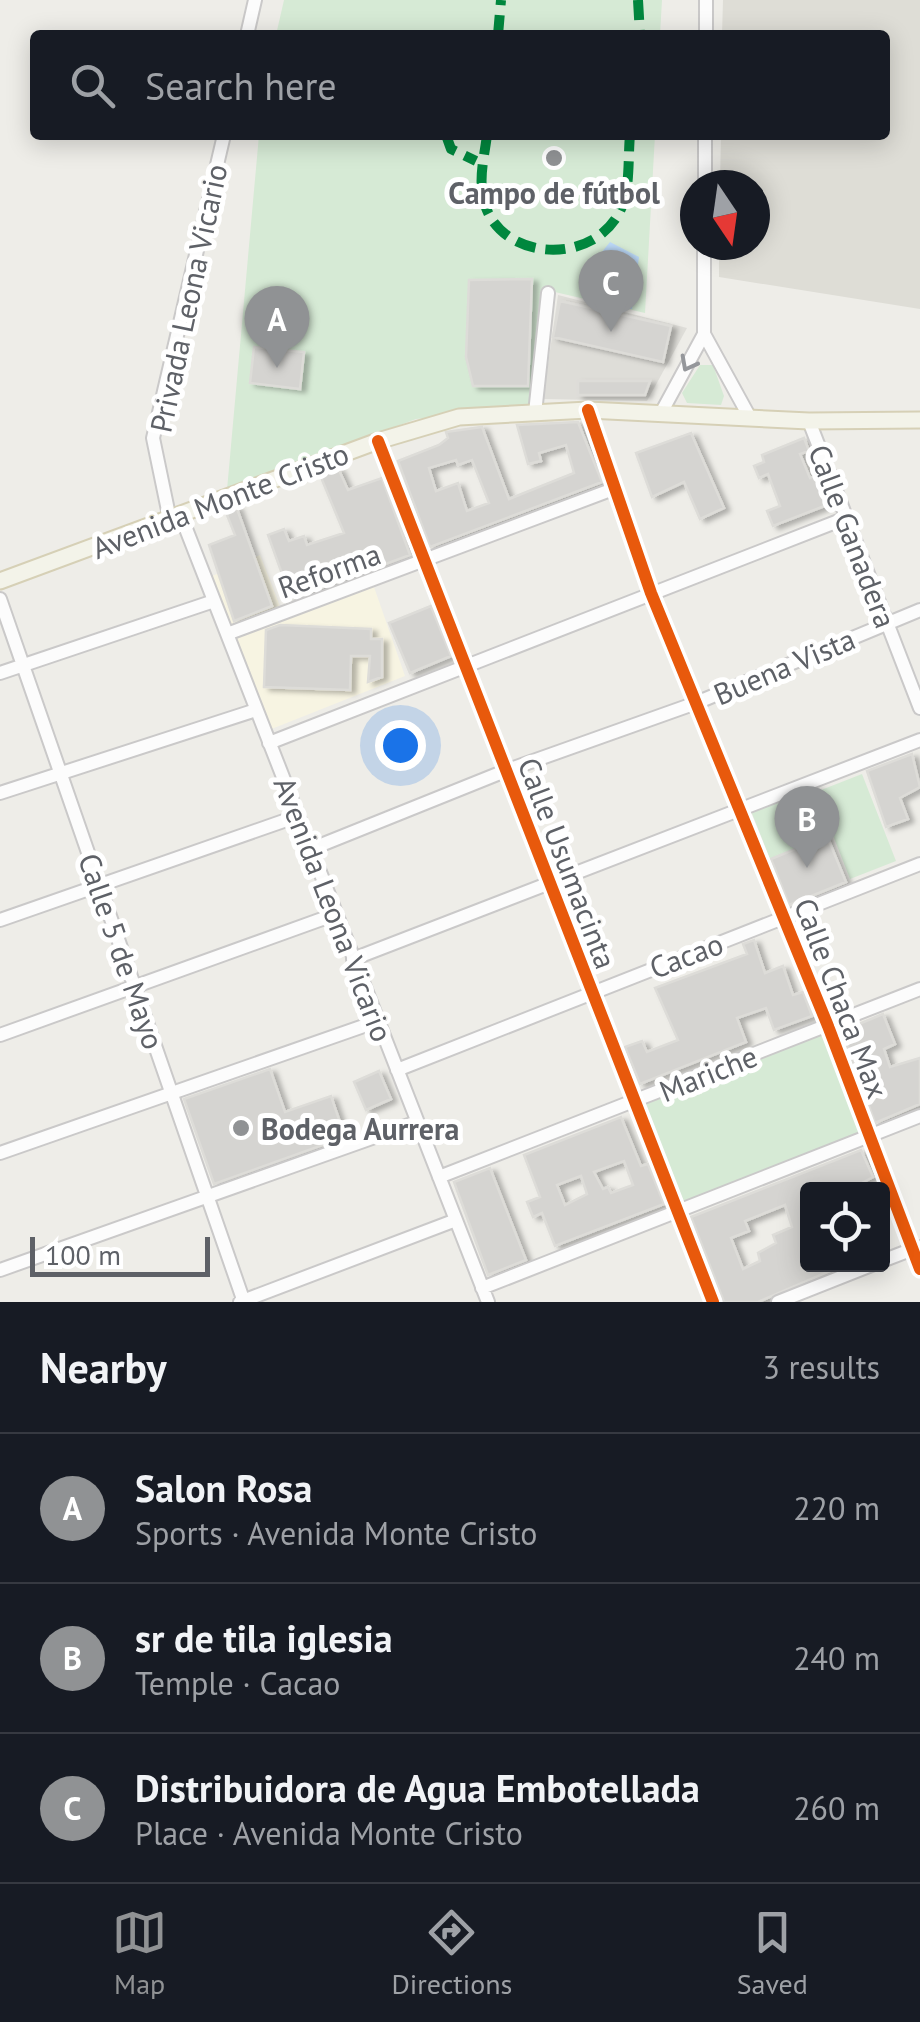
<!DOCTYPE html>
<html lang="en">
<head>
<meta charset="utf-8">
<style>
  :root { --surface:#171b24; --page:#20242c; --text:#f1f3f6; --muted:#9ea1a6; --line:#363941; --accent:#909294 }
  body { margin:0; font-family:"PT Sans",sans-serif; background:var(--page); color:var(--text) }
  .controls { position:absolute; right:30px; bottom:30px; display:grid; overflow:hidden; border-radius:10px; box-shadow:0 5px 25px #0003 }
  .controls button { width:90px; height:90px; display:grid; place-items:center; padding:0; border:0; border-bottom:2px solid var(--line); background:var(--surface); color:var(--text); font:50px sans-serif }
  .compass { position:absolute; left:680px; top:170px; width:90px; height:90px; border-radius:50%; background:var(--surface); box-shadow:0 5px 25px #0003; rotate:167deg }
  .scale { position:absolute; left:30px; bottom:25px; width:180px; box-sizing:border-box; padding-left:10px; border:5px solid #5e6167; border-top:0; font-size:28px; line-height:35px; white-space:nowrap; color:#5e6167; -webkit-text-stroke:8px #fff; paint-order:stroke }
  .you { position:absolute; left:400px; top:745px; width:35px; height:35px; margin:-25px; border:8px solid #fff; border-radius:50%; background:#1a73e8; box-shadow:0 0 0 15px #1a73e833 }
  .badge { display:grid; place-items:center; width:65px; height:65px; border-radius:50%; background:var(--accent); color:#fff; font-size:32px; font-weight:700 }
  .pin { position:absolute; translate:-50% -82px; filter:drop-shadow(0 2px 5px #0008) }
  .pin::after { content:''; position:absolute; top:52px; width:35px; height:30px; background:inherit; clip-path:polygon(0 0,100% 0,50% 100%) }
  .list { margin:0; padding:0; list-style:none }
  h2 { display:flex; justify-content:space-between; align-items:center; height:130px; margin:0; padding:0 40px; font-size:42px }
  h2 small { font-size:32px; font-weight:400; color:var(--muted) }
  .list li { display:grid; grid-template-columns:65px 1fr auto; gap:30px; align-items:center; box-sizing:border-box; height:150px; padding:0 40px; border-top:2px solid var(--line) }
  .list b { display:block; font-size:38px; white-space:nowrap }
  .list p { margin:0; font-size:32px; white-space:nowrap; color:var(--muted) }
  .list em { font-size:32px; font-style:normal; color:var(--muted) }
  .icon { flex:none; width:55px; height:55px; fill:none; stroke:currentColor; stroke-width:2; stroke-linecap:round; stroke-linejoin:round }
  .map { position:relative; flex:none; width:920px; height:1302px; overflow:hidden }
  .search { position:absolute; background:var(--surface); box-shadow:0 5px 25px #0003; left:30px; right:30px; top:30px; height:110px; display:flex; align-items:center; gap:25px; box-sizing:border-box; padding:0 35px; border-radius:10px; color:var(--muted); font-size:38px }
  .sheet { height:580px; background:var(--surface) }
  nav { display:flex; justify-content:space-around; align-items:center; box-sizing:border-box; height:140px; border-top:2px solid var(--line); background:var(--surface); font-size:28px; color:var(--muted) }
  nav a { display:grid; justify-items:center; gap:5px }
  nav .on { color:var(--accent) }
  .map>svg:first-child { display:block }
  .commercial { fill:#f7f4e2 }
  .industrial { fill:#deddd8 }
  .education { fill:#deddd6 }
  .green { fill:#d6ead5 }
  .water { fill:#bcd9f8 }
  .building { fill:#d5d4d1; stroke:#dddcd8; stroke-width:2.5; fill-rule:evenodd; filter:url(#shadow) }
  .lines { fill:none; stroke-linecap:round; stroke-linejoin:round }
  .minor-casing { stroke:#cac9c9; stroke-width:16 }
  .major-casing { stroke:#d6d0b6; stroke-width:19 }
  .minor { stroke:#fcfcfc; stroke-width:12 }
  .major { stroke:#f3f3e9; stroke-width:15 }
  .quiet { stroke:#00873e; stroke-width:10; stroke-dasharray:20 10; stroke-linecap:butt }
  .cycleway-casing { stroke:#fff; stroke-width:19 }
  .cycleway { stroke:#e8590c; stroke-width:12 }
  .oneway { stroke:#95979b }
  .poi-dot { fill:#909294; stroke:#fff; stroke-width:4 }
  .labels { text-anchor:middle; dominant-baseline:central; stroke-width:10; stroke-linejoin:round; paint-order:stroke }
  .poi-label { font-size:30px; font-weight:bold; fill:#5e6167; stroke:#fff }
  .street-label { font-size:30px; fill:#5e6167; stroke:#fff }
</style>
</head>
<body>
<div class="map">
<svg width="920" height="1302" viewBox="0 0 920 1302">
  <defs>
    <filter id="shadow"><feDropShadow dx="5.5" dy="3" stdDeviation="2.5" flood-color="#0004"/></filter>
  </defs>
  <rect width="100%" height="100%" fill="#eeede8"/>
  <path class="commercial" d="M260,555l25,64 89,-32 31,89 -136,54 -59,-153z"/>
  <path class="industrial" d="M558,295l129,33 -40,73 -104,-2z"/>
  <path class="education" d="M723,0h197v309l-201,-32v-32h36v-60h-35l1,-50h164v-100h-163z"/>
  <path class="green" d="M284,0h378l-2,35h-384z
    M259,135h396l-10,178 -103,-24 -11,117 -115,13 -189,71z
    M700,365h13l11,31 -3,9 -34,-2 -5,-10z
    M862,774l34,87 -46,18 -34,-87z
    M806,788l21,48 -57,23 -19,-48z
    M825,1033l37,100 -180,71 -38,-99z"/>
  <path class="water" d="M610,242l29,15 -7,52 -40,-11 5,-40z"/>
  <path class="building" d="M532,279l-4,107h-55l-7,-29 3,-77z
    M560,301l111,25 -8,36 -110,-25z
    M254,347l50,5 -4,37 -50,-6z
    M578,381h72l-5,14h-67z
    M578,422l24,60 -172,65 -32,-86 41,-16 9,-7 -2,-6 36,-5 27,72 65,-26 -8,-28 -27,8 2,8 -13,3 -11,-39zM456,460l2,5 14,-5 17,43 -22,8 -9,-28 -22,8 -7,-23z
    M691,433l33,75 -24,11 -16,-37 -32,15 -16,-44z
    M804,438l5,13 -9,3 10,24 5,-2 12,29 -54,21 -6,-15 13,-5 -12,-32 -9,4 -5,-12 10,-4 -2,-7z
    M338,468l10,22 34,-12 28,77 -119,44 -23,-64 16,-6 5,12 15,-5 3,9 37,-12 -24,-58z
    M236,506l36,100 -38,15 -25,-76 26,-10 -10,-25z
    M431,606l20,50 -41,17 -21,-50z
    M280,625l91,4v10h11v38l-14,5 2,-26h-19l-1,34 -86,-3 2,-57z
    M912,754l8,33 -20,11 8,21 -22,8 -19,-56z
    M827,836l19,46 -57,23 -18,-46z
    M754,940l11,33 18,-7 10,29 10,-3 9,24 -38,14 -8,-22 -29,10 9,24 -106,42 -15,-37 17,-6 5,11 31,-12 -23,-52 92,-34 -4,-10z
    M883,1014l12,30 -11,5 6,18 30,-9v46l-45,19 -33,-92z
    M270,1069l15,43 46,-16 14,41 -131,47 -30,-85z
    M379,1071l12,28 -25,11 -12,-28z
    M621,1117l20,49 7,-2 16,40 -109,42 -13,-33 -9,4 -6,-15 13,-5 -16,-42zM624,1161l9,24 -22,8 -3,-6 -5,2 -9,-17zM581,1176l6,18 -22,11 -8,-20z
    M861,1150l12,27 -24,13h-41v74h38l-88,38h-34l-33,-85zM785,1205l7,22 -19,8 3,8 -18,10 2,8 -17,8 -12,-31 18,-7 -4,-10z
    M490,1168l36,92 -38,15 -34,-93z"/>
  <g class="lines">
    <g class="minor-casing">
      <path id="minor" d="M247,35l8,-35
        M706,35v-35
        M705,185v-50
        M704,334v-89
        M588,410l63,183 177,433 92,243
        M535,413l13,-120
        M660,415l44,-81 45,82
        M809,421l111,287
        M378,441l335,861
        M181,516l307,786
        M170,520l-17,-82 71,-303
        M0,599l244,703
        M227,634l389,-146
        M0,673l214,-72
        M269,743l577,-225
        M0,793l256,-83
        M311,849l194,-78 191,-68 224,-93
        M0,920l298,-104
        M353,959l567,-219
        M0,1035l336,-121
        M397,1070l523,-206
        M0,1153l378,-132
        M439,1177l481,-188
        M882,1261l36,-14
        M0,1270l417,-148
        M482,1288l438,-172
        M240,1302l216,-82
        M778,1302l96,-38"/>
    </g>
    <g class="major-casing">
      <path id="major" d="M0,581l378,-140 81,-24 129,-7 221,11 111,-1"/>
    </g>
    <use href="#minor" class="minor"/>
    <use href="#major" class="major"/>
    <path class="quiet" d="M638,0l2,35
      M498,35l3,-35
      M446,135l5,14 25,12
      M487,135c-2,17 -7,37 -5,54 5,74 117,82 141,15 7,-20 5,-48 7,-69"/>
    <g class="cycleway-casing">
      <path id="cycleway" d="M588,410l63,183 177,433 92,243
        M378,441l335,861"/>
    </g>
    <use href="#cycleway" class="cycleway"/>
  </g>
  <defs><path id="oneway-chevron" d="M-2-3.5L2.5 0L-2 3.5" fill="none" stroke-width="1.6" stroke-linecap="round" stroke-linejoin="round" transform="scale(2.5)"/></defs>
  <use class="oneway" href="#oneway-chevron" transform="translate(688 364) rotate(118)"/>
  <g class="poi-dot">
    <circle cx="554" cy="158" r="10"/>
    <circle cx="241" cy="1128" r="10"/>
  </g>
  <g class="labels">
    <g class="poi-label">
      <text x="554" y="192">Campo de fútbol</text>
      <text x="261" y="1128" text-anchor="start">Bodega Aurrera</text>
    </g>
    <g class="street-label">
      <text transform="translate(188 298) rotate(-78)">Privada Leona Vicario</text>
      <text transform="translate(220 500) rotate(-21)">Avenida Monte Cristo</text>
      <text transform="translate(853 536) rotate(69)">Calle Ganadera</text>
      <text transform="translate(329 570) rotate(-20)">Reforma</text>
      <text transform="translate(784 666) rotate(-23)">Buena Vista</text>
      <text transform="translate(568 863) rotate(69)">Calle Usumacinta</text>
      <text transform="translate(334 909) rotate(69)">Avenida Leona Vicario</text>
      <text transform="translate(122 951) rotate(71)">Calle 5 de Mayo</text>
      <text transform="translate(686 955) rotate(-21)">Cacao</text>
      <text transform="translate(842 998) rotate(69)">Calle Chaca Max</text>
      <text transform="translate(708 1073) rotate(-22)">Mariche</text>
    </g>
  </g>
</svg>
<div class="controls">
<button><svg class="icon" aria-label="locate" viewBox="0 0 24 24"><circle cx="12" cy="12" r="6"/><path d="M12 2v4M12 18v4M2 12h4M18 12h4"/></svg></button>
</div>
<svg class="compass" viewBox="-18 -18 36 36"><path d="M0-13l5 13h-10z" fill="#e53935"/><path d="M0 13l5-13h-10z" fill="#9ea1a6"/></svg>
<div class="scale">100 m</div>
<div class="you"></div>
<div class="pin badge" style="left:277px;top:368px">A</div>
<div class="pin badge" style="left:807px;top:868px">B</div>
<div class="pin badge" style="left:611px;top:332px">C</div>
<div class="search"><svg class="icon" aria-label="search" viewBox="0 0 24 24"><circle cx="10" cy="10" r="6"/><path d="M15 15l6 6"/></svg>Search here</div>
</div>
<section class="sheet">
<h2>Nearby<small>3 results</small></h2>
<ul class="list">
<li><span class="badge">A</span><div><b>Salon Rosa</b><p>Sports · Avenida Monte Cristo</p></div><em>220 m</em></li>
<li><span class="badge">B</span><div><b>sr de tila iglesia</b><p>Temple · Cacao</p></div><em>240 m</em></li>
<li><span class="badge">C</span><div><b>Distribuidora de Agua Embotellada</b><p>Place · Avenida Monte Cristo</p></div><em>260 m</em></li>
</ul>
</section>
<nav>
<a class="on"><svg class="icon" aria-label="map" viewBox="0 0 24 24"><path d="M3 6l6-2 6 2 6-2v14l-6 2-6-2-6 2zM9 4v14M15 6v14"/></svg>Map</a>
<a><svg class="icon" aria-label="directions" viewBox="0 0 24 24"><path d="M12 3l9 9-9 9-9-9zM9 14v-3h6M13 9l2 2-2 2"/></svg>Directions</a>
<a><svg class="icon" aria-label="saved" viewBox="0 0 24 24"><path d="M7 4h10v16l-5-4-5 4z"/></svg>Saved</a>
</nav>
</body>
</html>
